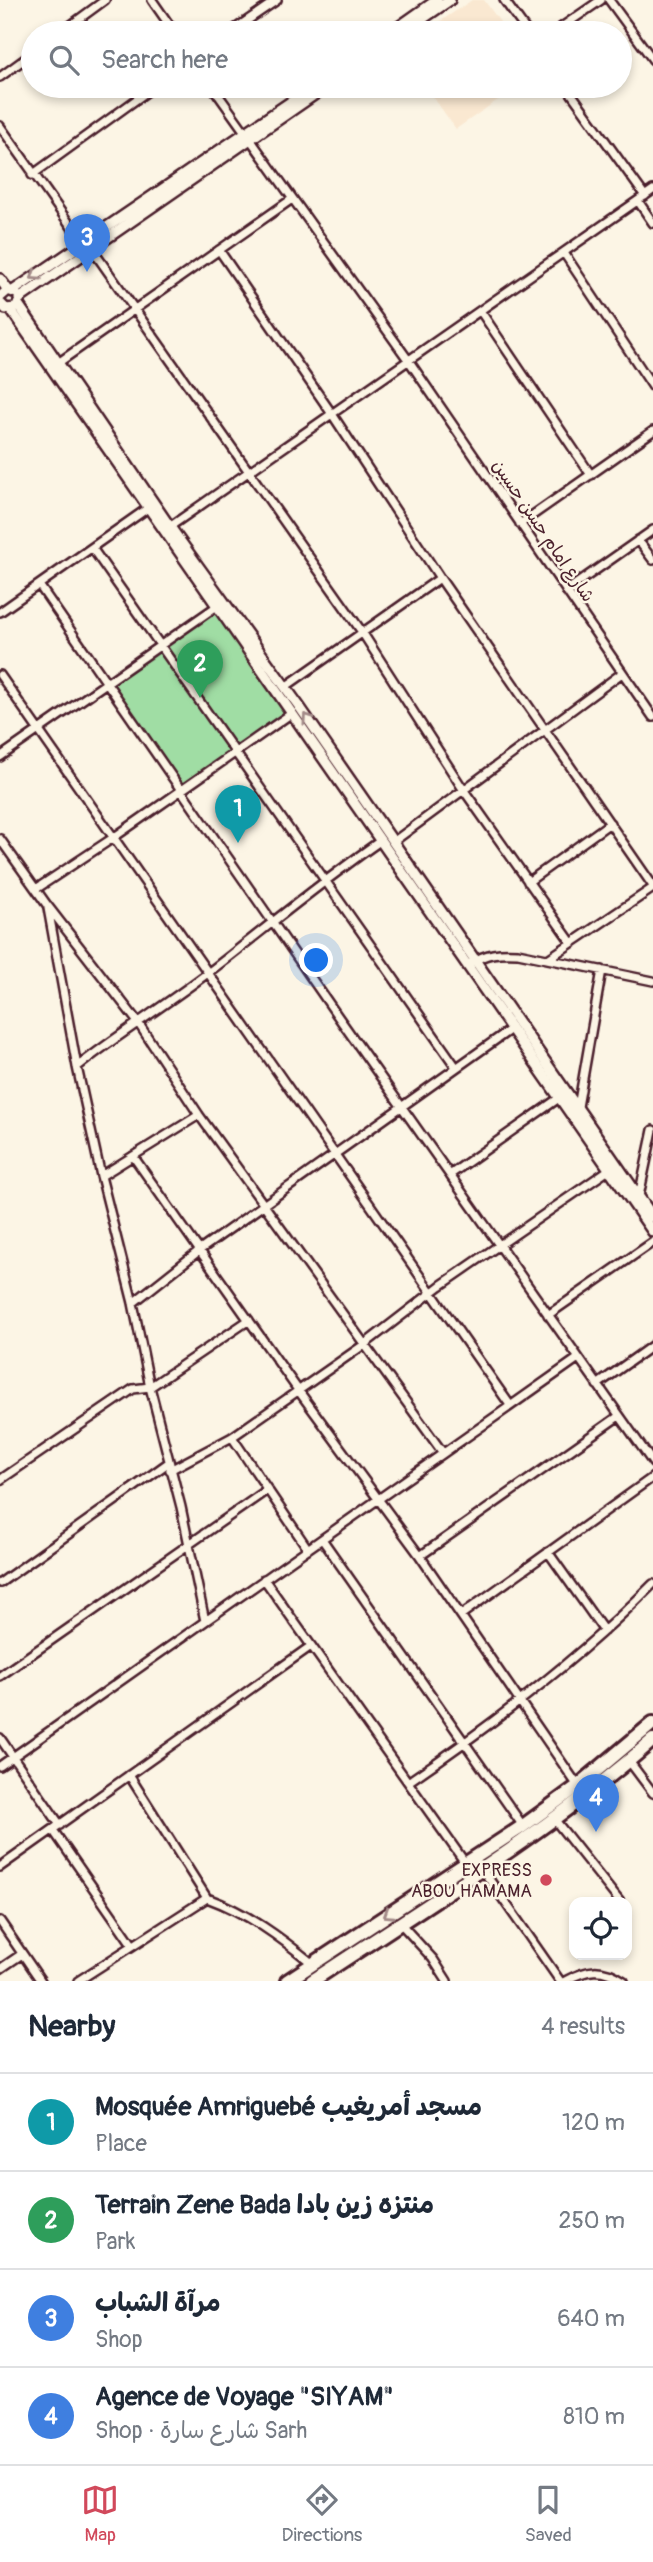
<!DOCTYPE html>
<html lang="en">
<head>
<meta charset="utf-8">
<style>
  :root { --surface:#fff; --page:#f2f2f3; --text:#1f2937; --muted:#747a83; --line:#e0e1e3; --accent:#d1495b }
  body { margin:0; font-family:Pangolin,"Playpen Sans Arabic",sans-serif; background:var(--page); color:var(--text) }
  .controls { position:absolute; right:21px; bottom:21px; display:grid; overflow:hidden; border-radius:14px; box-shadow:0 4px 10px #0003 }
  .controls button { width:63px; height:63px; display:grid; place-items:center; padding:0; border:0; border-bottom:2px solid var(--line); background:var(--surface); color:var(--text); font:35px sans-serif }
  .you { position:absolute; left:317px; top:961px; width:24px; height:24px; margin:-18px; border:5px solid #fff; border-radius:50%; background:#1a73e8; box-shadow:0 0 0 10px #1a73e833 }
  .badge { display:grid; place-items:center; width:46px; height:46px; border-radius:50%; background:var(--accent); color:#fff; font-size:23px; font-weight:700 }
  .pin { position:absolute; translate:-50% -58px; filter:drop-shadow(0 2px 4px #0008) }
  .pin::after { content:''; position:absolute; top:37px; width:24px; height:21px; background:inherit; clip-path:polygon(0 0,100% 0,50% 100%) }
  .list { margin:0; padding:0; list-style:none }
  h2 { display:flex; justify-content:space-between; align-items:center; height:91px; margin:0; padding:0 28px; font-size:30px }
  h2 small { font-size:23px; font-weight:400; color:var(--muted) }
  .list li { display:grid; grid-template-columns:46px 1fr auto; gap:21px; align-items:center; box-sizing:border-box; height:98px; padding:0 28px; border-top:2px solid var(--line) }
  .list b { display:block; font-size:26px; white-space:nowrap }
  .list p { margin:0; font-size:23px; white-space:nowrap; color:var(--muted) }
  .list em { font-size:23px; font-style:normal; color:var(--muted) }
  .icon { flex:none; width:38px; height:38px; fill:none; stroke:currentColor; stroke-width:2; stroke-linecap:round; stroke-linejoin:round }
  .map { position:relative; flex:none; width:653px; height:1981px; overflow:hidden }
  .search { position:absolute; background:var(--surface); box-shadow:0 4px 10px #0003; left:21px; right:21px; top:21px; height:77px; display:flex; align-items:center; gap:18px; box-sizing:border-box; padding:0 24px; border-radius:38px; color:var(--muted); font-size:26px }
  .sheet { height:483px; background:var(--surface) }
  nav { display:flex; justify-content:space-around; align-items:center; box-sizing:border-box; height:98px; border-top:2px solid var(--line); background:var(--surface); font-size:19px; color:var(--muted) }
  nav a { display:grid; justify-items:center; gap:4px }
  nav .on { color:var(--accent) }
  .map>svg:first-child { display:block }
  .built { fill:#fae8d1 }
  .green { fill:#a0dda4; stroke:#757e68; stroke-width:2 }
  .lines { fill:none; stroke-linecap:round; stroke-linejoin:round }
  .minor-casing { stroke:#4a1f2b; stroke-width:12 }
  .tertiary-casing { stroke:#4a1f2b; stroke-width:14 }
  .trunk-casing { stroke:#4a1f2b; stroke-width:18 }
  .minor { stroke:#fcf5e5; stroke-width:7 }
  .tertiary { stroke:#fcf5e5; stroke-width:9 }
  .trunk { stroke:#fcf5e5; stroke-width:12 }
  .oneway { stroke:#a38a88 }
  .poi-dot { fill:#d1495b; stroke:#fcf5e5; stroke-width:2.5 }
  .labels { text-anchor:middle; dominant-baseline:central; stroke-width:5; stroke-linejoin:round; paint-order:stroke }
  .street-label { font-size:18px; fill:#4a1f2b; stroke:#fcf5e5 }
  .poi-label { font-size:18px; fill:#4a1f2b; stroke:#fcf5e5; text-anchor:end }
</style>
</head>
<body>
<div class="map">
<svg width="653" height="1981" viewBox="0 0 653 1981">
  <rect width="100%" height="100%" fill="#fcf5e5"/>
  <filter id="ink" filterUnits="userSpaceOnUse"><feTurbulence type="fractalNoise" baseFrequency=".0143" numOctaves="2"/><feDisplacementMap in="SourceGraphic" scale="14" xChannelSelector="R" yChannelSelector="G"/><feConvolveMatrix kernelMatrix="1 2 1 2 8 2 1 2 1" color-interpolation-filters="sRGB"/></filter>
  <g filter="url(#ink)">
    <path class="built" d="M472,0h12l24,33h-85z
      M425,86h93l-62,43z"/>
    <path class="green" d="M217,606l75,107 -109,76 -76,-106z"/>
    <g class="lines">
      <g class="minor-casing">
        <path id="minor" d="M152,0l23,33
          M504,0l24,33
          M609,0l44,60
          M60,33l45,-33
          M229,33l48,-33
          M553,33l48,-33
          M0,77l33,-24
          M212,86l197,275 244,356
          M566,86l79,110
          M0,126l83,117 9,6 270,383 101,157 108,153
          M32,175l123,-89
          M638,201l15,22
          M219,250l113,164 108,164 213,308
          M564,253l89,134
          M481,312l110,163
          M58,363l234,-164
          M520,524l133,-93
          M168,528l485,-338
          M638,540l15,20
          M92,548l364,519
          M39,585l300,433 314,445
          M566,591l87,-61
          M0,612l148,-104
          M0,675l510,730
          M285,687l155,-109
          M0,757l217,-151
          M0,839l47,66 90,116 62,94 244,338
          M393,842l229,-169
          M528,882l82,-59
          M36,889l77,-51 179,-125
          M48,908l29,159 24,109 32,127 17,84 31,120 24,114
          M548,959l105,-71
          M471,963c15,-10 28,-11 47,-10l135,28
          M77,1067c43,-34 89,-62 132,-95 57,-44 112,-90 171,-131
          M578,1107l24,-137
          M133,1156l165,234 122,166 158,230
          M451,1174l108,-76
          M101,1176l98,-61
          M639,1196l14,-66
          M133,1303l67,-53 311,-221
          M548,1315l105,-73
          M597,1385l56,-40
          M232,1437l76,112
          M170,1470l62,-33 133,-93 75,-58 170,-117
          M0,1480l133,-91 17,-2 99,-67
          M322,1539l201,287
          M548,1552l56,79
          M420,1556l199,-140
          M264,1579l202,285
          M0,1583l168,-120
          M461,1615l192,-138
          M0,1676l267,-186
          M0,1738l60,87
          M629,1761l24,32
          M0,1766l577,-407
          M129,1775l78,123c41,15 73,39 106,66
          M408,1782c87,-59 171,-123 245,-198
          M554,1819l66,83
          M53,1830l79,114
          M0,1867l311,-221
          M482,1869l78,112
          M0,1921l41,60
          M400,1923l33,36 14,22
          M0,1969l22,-15
          M78,1981l129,-83
          M565,1981c22,-12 36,-15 59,0"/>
      </g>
      <g class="tertiary-casing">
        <path id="tertiary" d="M390,33l47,-33
          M402,33l48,-33
          M0,279l8,11
          M13,291l301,-205
          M0,297l8,-7 8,3
          M19,299l308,-213
          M0,303l6,6 9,-1
          M18,304l152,223 129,179 354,511
          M11,310l642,922"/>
      </g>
      <g class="trunk-casing">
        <path id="trunk" d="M287,1981l236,-155 55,-40 75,-63
          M312,1981c116,-77 236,-149 341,-241"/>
      </g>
      <use href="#minor" class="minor"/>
      <use href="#tertiary" class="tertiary"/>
      <use href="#trunk" class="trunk"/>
    </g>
    <defs><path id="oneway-chevron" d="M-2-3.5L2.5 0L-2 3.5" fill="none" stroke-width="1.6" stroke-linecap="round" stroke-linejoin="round" transform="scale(1.75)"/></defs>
    <g class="oneway">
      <use href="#oneway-chevron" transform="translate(35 276) rotate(146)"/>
      <use href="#oneway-chevron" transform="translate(307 718) rotate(-124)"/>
      <use href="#oneway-chevron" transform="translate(388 1914) rotate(147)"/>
    </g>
  </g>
  <circle class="poi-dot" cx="546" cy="1880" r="7"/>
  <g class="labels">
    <g class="street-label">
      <text transform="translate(543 531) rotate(56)">شارع امام حسن حسين</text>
    </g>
    <g class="poi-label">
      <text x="532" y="1870">EXPRESS<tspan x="532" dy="21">ABOU HAMAMA</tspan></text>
    </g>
  </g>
</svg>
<div class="controls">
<button><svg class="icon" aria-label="locate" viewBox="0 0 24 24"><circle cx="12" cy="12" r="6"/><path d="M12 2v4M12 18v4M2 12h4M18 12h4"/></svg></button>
</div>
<div class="you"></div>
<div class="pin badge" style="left:238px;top:843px;background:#0f9aa8">1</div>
<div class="pin badge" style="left:200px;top:698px;background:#2e9e5b">2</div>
<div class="pin badge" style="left:87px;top:272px;background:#3f7fe0">3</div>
<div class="pin badge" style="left:596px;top:1832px;background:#3f7fe0">4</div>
<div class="search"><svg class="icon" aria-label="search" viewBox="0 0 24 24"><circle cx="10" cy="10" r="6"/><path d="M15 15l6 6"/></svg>Search here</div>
</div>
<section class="sheet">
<h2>Nearby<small>4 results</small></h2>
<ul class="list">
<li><span class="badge" style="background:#0f9aa8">1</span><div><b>Mosquée Amriguebé مسجد أمريغيب</b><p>Place</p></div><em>120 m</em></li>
<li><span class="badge" style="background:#2e9e5b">2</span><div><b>Terrain Zene Bada منتزه زين بادا</b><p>Park</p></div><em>250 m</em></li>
<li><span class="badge" style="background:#3f7fe0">3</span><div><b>مرآة الشباب</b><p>Shop</p></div><em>640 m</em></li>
<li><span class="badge" style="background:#3f7fe0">4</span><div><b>Agence de Voyage &quot;SIYAM&quot;</b><p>Shop · شارع سارة Sarh</p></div><em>810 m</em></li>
</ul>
</section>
<nav>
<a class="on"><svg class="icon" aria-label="map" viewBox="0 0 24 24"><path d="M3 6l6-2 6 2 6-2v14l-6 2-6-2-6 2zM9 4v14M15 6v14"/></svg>Map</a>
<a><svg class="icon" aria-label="directions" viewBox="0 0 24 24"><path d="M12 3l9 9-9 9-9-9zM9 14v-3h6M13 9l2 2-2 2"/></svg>Directions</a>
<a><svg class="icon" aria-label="saved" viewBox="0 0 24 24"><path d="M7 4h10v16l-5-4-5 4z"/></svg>Saved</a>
</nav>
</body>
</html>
